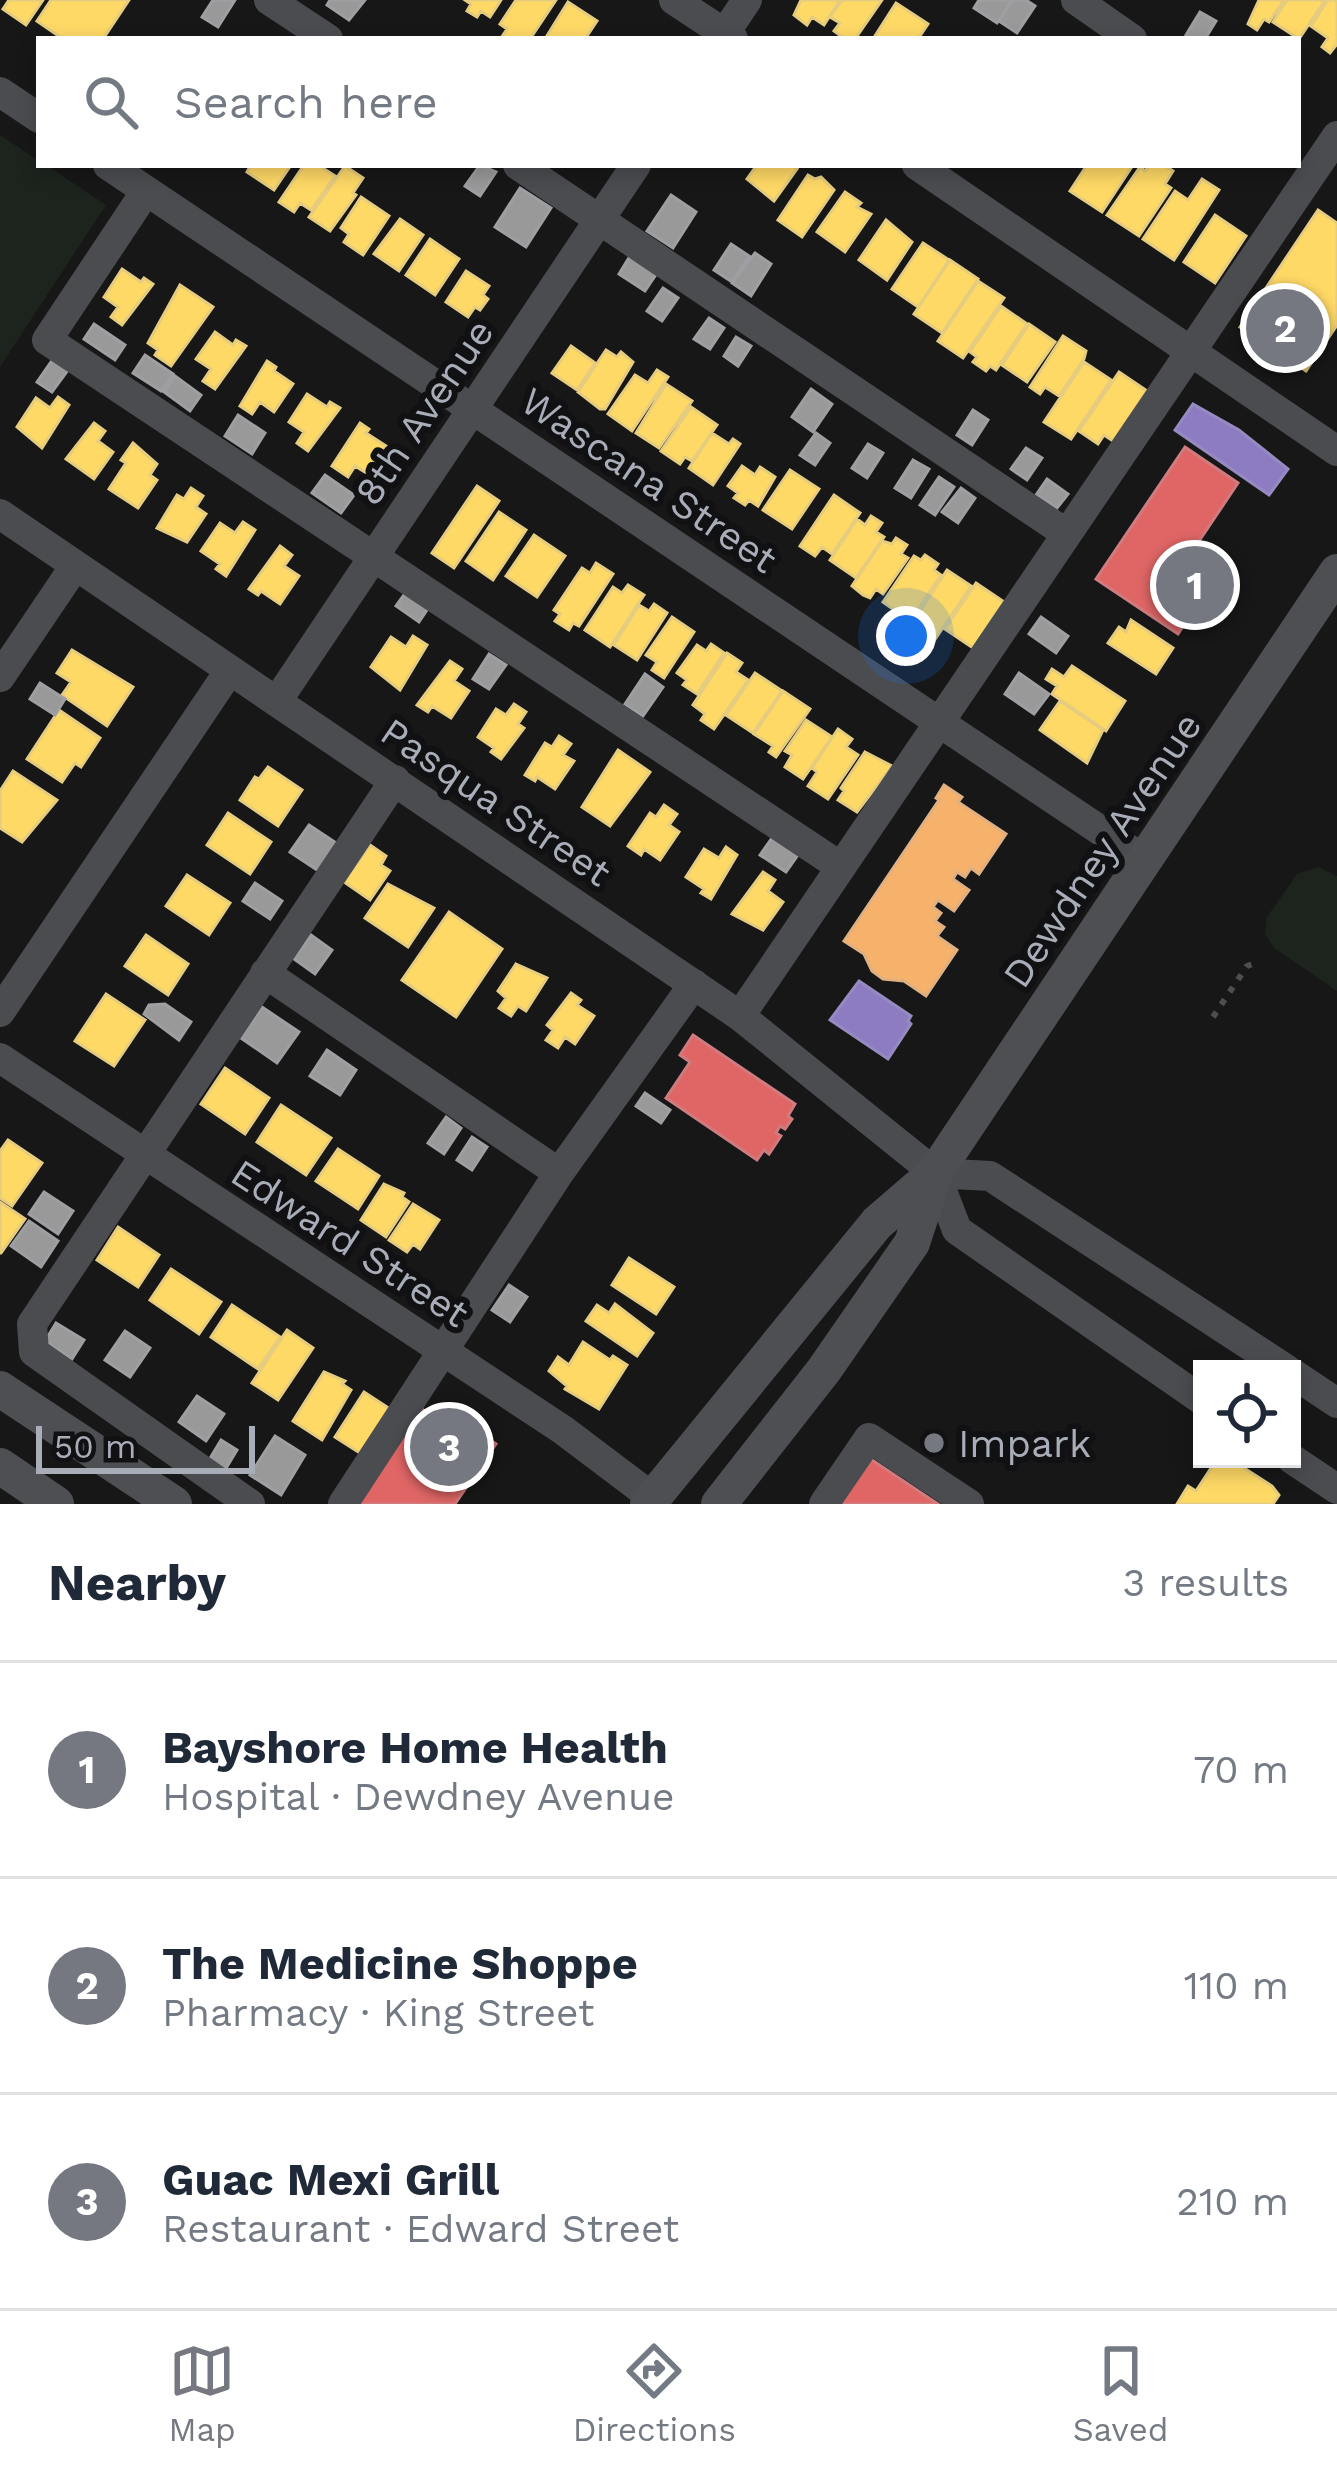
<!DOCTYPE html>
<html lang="en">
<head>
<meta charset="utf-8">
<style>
  :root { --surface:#fff; --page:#f2f2f3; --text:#1f2937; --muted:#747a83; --line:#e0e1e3; --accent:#757880 }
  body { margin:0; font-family:"Work Sans",sans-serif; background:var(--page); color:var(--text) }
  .controls { position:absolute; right:36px; bottom:36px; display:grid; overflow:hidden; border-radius:0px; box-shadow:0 6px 18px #0003 }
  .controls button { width:108px; height:108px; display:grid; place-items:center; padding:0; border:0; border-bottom:3px solid var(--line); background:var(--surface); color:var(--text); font:60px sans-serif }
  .scale { position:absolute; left:36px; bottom:30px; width:219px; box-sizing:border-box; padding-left:12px; border:6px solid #a8adb8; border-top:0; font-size:33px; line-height:42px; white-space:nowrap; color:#a8adb8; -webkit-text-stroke:9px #111113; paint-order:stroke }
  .you { position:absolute; left:906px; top:636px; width:42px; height:42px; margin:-30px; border:9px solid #fff; border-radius:50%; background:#1a73e8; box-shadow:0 0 0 18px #1a73e833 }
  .badge { display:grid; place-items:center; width:78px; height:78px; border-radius:50%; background:var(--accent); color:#fff; font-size:39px; font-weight:700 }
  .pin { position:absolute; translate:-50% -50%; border:6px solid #fff; box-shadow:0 3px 12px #0006 }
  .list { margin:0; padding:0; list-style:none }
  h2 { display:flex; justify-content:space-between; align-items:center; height:156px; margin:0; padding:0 48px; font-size:51px }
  h2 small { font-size:39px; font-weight:400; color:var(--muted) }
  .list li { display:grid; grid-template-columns:78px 1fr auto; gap:36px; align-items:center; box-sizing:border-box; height:216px; padding:0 48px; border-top:3px solid var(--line) }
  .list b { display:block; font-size:45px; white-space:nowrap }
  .list p { margin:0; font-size:39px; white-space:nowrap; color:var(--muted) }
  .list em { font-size:39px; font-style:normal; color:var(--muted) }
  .icon { flex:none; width:66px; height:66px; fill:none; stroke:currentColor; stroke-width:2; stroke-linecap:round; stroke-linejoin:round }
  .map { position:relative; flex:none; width:1337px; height:1504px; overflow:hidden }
  .search { position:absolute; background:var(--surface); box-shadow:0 6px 18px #0003; left:36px; right:36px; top:36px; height:132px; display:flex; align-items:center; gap:30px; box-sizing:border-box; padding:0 42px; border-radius:0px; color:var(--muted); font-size:45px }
  .sheet { height:804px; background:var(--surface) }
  nav { display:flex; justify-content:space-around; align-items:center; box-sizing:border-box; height:168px; border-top:3px solid var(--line); background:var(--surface); font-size:33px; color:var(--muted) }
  nav a { display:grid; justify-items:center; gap:6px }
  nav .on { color:var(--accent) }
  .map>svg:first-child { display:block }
  .green { fill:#1d241e }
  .homes { fill:#ffd966; stroke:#e5cc7f; stroke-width:3 }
  .shops { fill:#e06666; stroke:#cf7b7f; stroke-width:3 }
  .offices { fill:#8e7cc3; stroke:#968bc0; stroke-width:3 }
  .health { fill:#f6b26b; stroke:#dfb082; stroke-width:3 }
  .industry { fill:#999; stroke:#9e9fa2; stroke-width:3 }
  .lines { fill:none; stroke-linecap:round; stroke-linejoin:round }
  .path { stroke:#4d4e52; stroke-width:6; stroke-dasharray:6 9; stroke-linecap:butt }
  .minor { stroke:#4b4c50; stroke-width:30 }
  .major { stroke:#4d4f52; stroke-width:36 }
  .poi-dot { fill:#757880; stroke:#111113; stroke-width:4.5 }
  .labels { text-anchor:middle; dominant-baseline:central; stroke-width:12; stroke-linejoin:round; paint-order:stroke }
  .street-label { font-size:39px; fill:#a8adb8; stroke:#111113 }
  .poi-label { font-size:39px; fill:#a8adb8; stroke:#111113; text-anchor:start }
</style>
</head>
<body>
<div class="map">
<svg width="1337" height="1504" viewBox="0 0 1337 1504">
  <rect width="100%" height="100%" fill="#171717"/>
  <path class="green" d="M0,135l39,26v4h7l60,40 -106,162z
    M1318,867l19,9v115l-63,-43 -9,-14 2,-17 30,-43z"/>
  <path class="homes" d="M9,0h34l-17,25 -23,-16z
    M51,0h78l-26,39h-40l-26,-18z
    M465,0h36l-11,17 -9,-6 -4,6 -10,-6 4,-7z
    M516,0h40l-26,39 -29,-1 6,-9 -7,-5z
    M801,0h39l-16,25 -12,-8 -5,8 -13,-10z
    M842,0h40l-27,39h-10l-11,-8 6,-8 -10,-6z
    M1259,0h25l-15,22 -5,-3 -7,11 -9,-6z
    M1287,0h38l-26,39 -26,-17z
    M1328,0h9v44l-7,9 -8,-6 6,-9 -17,-12z
    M568,2l29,19 -12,18h-40z
    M896,3l32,21 -10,15h-45z
    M251,165h40l-17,25 -27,-18z
    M304,165h14l17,11 -24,34 -11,-7 -6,9 -15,-10z
    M757,165h34l6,4 -23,32 -27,-22z
    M1087,165h46l-31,47 -32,-21z
    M1149,165h15l9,6 -8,13 6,4 -32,48 -32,-21 33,-48 5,4z
    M345,166l18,12 -10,15 3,2 -26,36 -21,-14z
    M808,175l7,4 6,-2 13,13 -32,47 -24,-17z
    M1202,179l17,11 -45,70 -31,-21 32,-48 13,9z
    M845,192l16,11 -4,4 14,7 -26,38 -28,-20z
    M361,197l28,19 -26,39 -19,-13 5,-8 -8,-6z
    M1318,210l19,13v102l-31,46 -66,-44z
    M1215,215l31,21 -31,47 -31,-21z
    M400,219l23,16 -24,36 -25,-17z
    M886,220l26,22 -25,38 -28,-20z
    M430,239l29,20 -24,36 -29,-20z
    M923,243l26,17 -31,47 -26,-18z
    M950,260l28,19 -36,54 -28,-19z
    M122,269l19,13 3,-4 9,6 -31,41 -11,-8 7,-10 -14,-10z
    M466,271l23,15 -6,9 5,4 -8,11 -5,-3 -7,10 -22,-15z
    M978,281l26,17 -41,60 -25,-17z
    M180,285l33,22 -42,59 -16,-11 3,-5 -10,-7z
    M1001,306l26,18 -31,46 -6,-4 -4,5 -13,-9 4,-5 -7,-5z
    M1029,324l26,18 -28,40 -25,-17z
    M215,332l18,13 3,-5 10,6 -31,43 -12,-8 8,-12 -15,-10z
    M1063,336l23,15 -2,8 -25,37 -14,-9 -5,7 -10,-7z
    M571,346l24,17 -18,27 -25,-17z
    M606,350l11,7 4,-5 12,10 -28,47h-5l-22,-17z
    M267,361l9,6 -2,4 19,13 -19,28 -14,-10 -8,12 -12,-8z
    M1084,362l27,18 -40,59 -27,-17z
    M657,370l11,7 -36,54 -24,-17 27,-39 13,8z
    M1119,372l28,19 -34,50 -9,-6 -6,9 -19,-13z
    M666,384l26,17 -33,47 -23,-15z
    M307,394l20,13 3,-5 10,6 -32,43 -11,-8 7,-11 -15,-10z
    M58,397l11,8 -27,43 -25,-21 19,-29 14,10z
    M691,407l26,18 -25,36 -7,-4 -5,7 -19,-13z
    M94,423l11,8 -7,10 15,11 -19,27 -28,-20z
    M360,423l9,6 -3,4 20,13 -18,28 -13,-8 -7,11 -16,-11z
    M712,433l17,11 4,-5 7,5 -27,41 -24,-17z
    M133,443l24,21 -7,11 7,5 -19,28 -29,-19 17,-26 -5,-3z
    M742,466l13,9 5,-8 15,10 -17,29 -9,-6 -4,5 -11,-7 4,-5 -10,-7z
    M790,470l29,19 -27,40 -29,-19z
    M477,486l22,15 -45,67 -22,-15z
    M191,488l12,8 -7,11 10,7 -19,28 -30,-14 20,-33 7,4z
    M834,495l26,18 -28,41 -10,-7 -7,9 -15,-10z
    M499,512l27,18 -33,50 -27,-19z
    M871,516l11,7 -6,9 8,5 -28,41 -26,-18 27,-41 8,6z
    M243,522l12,8 -29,46 -10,-7 4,-5 -19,-13 19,-28 15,10z
    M534,535l31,21 -28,41 -31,-21z
    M896,538l11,7 -6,9 7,4 -25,36 -7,-5 -6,9 -7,-3 -11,-9 30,-45 10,3z
    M280,546l12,9 -8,11 15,10 -19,28 -19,-13 -3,4 -9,-6z
    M925,555l13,9 -4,6 7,5 -31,46 -27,-19 31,-46 7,4z
    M596,563l17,11 -34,52 -6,-3 -4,7 -14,-9 5,-7 -6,-4 28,-42 8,5z
    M947,570l24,16 -37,55 -23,-16z
    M976,583l28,19 -31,46 -28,-19z
    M628,585l16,10 -34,52 -25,-17 28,-43 9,6z
    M654,604l13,9 -30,47 -23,-15 25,-40 10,6z
    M672,617l22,15 -30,46 -12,-8 5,-8 -11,-7z
    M1131,620l42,28 -17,26 -48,-31 11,-16 7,5z
    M413,636l14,9 -27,45 -29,-23 20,-30 15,10z
    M711,644l13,9 -27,41 -14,-9 4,-5 -10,-7 20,-28 9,6z
    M72,650l61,37 -26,39 -45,-31 9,-13 -14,-9z
    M727,653l15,10 -6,9 12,8 -34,49 -13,-9 4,-6 -12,-9z
    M450,661l12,8 -8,12 15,10 -18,27 -19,-12 -4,6 -11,-7z
    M1072,666l53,35 -19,30 -54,-37 5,-8 -11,-7 6,-10 12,8z
    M755,673l27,18 -29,42 -27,-18z
    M783,691l27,18 -34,48 -7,-5 4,-6 -19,-12z
    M1060,701l43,29 -16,33 -47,-33z
    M514,704l12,8 -8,12 6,4 -23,31 -10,-7 3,-4 -16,-11 18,-28 10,6z
    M59,710l41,28 -19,29 -6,-4 -13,19 -35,-23z
    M806,720l26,17 -29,42 -18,-12 7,-12 -7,-4z
    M838,729l14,10 -6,8 12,8 -30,44 -20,-13 9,-14 -5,-4z
    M559,736l12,8 -8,11 11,6 -19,28 -18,-12 -2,4 -10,-6 20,-32 7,4z
    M618,750l32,22 -40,54 -28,-19z
    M865,752l27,14 -35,46 -19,-12 6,-9 -3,-3z
    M268,767l34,23 -24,36 -38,-26 15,-23 4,2z
    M13,771l44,29 -35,42 -22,-14v-37z
    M664,805l13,9 -8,11 10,7 -19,28 -16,-11 -3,6 -13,-9 22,-33 6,4z
    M228,813l43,29 -21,32 -43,-29z
    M370,845l16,11 -5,9 9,6 -20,29 -26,-18z
    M726,847l11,8 -26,44 -10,-6 3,-4 -18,-12 18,-28 15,9z
    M763,872l12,8 -7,11 15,11 -20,28 -31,-16z
    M187,875l43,28 -21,32 -43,-29z
    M388,884l46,24 -26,39 -43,-29z
    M449,912l53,37 -46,68 -54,-37z
    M146,935l42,29 -20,31 -43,-29z
    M516,964l31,14 -21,33 -8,-5 -7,10 -12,-8 7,-10 -8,-7z
    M571,993l10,7 -4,5 17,11 -19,28 -10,-7 -7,11 -12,-8 7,-10 -6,-5z
    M106,994l39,26 -31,46 -39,-25z
    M225,1068l44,30 -24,36 -44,-30z
    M281,1105l50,33 -25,37 -49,-33z
    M8,1140l34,23 -30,43 -12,-8v-47z
    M338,1149l41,27 -21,33 -42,-28z
    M384,1184l20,9 -2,4 7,5 -23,35 -25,-17z
    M0,1202l25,17 -24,34h-1z
    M413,1204l26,16 -19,29 -7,-5 -6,8 -18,-12z
    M118,1227l41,28 -21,32 -41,-27z
    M629,1258l45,29 -18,27 -44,-29z
    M171,1269l50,33 -22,32 -49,-34z
    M615,1304l38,29 -16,23 -51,-35 11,-16 12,8z
    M232,1305l48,32 -22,32 -47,-32z
    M287,1330l26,18 -35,52 -26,-17z
    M583,1342l27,18 3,-4 14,9 -28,44 -34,-20 2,-3 -18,-15 9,-14 11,8z
    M324,1372l21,9 -3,3 9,6 -29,50 -29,-19z
    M364,1392l29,19 -30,44 -28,-18z
    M1217,1459h13l42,27 7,9 -6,9h-96l11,-18 8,5z"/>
  <path class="shops" d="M1185,447l53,36 -53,79 28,19 -35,53 -82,-55z
    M693,1035l102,69 -7,12 4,3 -7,10 -5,-3 -4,7 5,3 -12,18 -5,-4 -7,10 -91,-62 24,-36 -10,-7z
    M419,1407l43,30 7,-11 27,18 -41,60h-102z
    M869,1458l69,46h-100z"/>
  <path class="offices" d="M1193,404l46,26 49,39 -19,26 -94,-65z
    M859,981l52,35 -3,5 3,3 -23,35 -58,-39z"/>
  <path class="health" d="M944,785l18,12 -4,5 48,32 -27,40 -8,-6 -6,9 -8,-5 -4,7 16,11 -15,21 -16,-11 -5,7 8,6 -6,8 9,6 -7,9 20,14 -31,46 -22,-15 -21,-2 -11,-8 -8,-17 -20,-13 95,-141 -3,-2z"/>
  <path class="industry" d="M213,0h22l-17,27 -16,-10z
    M330,0h35l-16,20 -22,-15z
    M979,0h33l-15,23 -23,-15z
    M1013,0h13l9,6 -18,27 -18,-12z
    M1200,12l16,9 -11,18h-12l-7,-4z
    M480,165l16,7 -16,24 -15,-10z
    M520,188l31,20 -25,39 -31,-20z
    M671,195l25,17 -23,36 -26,-17z
    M731,244l18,12 -17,26 -18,-12z
    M755,253l16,11 -20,32 -19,-13z
    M630,256l27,17 -12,18 -26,-17z
    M663,288l15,10 -16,23 -15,-10z
    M709,318l15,10 -14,21 -16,-10z
    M94,324l31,21 -10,15 -31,-21z
    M736,337l15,9 -13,20 -14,-10z
    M145,355l28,19 -12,17 -28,-18z
    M53,359l15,11 -16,22 -15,-10z
    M175,376l26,19 -11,16 -26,-19z
    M811,389l21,15 -19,28 -21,-15z
    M973,410l15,10 -16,25 -15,-10z
    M238,415l27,18 -13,21 -27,-18z
    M816,433l14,10 -15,22 -15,-10z
    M868,444l15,9 -16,25 -15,-10z
    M1026,448l16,10 -15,22 -16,-11z
    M913,460l16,9 -18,29 -16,-10z
    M325,475l29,20 -13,18 -29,-20z
    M939,477l15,10 -19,28 -15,-10z
    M1047,479l21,15 -11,14 -21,-13z
    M961,488l14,10 -17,25 -16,-11z
    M406,592l23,15 -10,15 -23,-16z
    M1041,617l27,19 -12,17 -27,-19z
    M489,654l17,11 -17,24 -16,-10z
    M1019,673l30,21 -15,20 -29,-20z
    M645,674l18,13 -20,29 -18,-12z
    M40,683l25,16 -10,16 -25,-16z
    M309,825l30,20 -19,27 -30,-20z
    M772,838l26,17 -12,17 -26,-17z
    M255,883l27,18 -12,18 -27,-18z
    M311,935l21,15 -17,24 -21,-15z
    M165,1004l26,18 -12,18 -35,-26 5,-9z
    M262,1007l37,25 -22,31 -36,-25z
    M327,1050l29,20 -16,25 -30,-19z
    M645,1093l25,17 -9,13 -25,-17z
    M446,1117l15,11 -17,26 -16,-11z
    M472,1137l15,10 -15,23 -15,-10z
    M44,1192l29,19 -15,23 -29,-20z
    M29,1221l29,20 -17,26 -30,-21z
    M509,1285l18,12 -17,25 -18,-12z
    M56,1323l28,17 -12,19 -27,-18z
    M125,1331l25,17 -20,29 -25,-17z
    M197,1396l27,18 -18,27 -27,-19z
    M275,1436l30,19 -24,40 -31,-20z
    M221,1440l16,10 -12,20 -16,-10z"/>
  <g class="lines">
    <path class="path" d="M1213,1017l34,-51 9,-3"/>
    <path class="minor" d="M269,0l59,39
      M674,0l59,39
      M1076,0l56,39
      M721,39l26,-39
      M0,92l39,26
      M108,165l1038,696
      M518,165l549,369
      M917,165l420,286
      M146,191l-99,149 794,527
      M0,514l740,502 195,157 22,57 245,170
      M0,677l75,-111
      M277,701l359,-536
      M265,973l294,200
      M0,1012l230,-342
      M740,1016l597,-880
      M0,1058l563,372 90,68
      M935,1173l55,3 296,193
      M1292,1373l45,30
      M1292,1459l45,30
      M250,1504l-216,-152 -2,-28 363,-544
      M343,1504l216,-331 135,-189
      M824,1504l45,-66 100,66"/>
    <path class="major" d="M0,1389l174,115
      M0,1466l56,38
      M648,1504l229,-281 58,-50 402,-601
      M719,1504l105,-134 88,-127 22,-67"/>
  </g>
  <circle class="poi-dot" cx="934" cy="1443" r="12"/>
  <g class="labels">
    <g class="street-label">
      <text transform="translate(424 412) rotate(-56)">8th Avenue</text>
      <text transform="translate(649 480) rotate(34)">Wascana Street</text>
      <text transform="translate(496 802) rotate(34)">Pasqua Street</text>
      <text transform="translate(1102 850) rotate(-56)">Dewdney Avenue</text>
      <text transform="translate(350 1243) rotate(33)">Edward Street</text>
    </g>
    <g class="poi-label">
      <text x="958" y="1443">Impark</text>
    </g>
  </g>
</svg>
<div class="controls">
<button><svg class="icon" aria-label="locate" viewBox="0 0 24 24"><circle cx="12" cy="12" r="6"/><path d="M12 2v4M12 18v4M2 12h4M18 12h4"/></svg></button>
</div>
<div class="scale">50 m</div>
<div class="you"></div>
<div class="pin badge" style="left:1195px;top:585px">1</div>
<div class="pin badge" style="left:1285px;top:328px">2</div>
<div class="pin badge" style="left:449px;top:1447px">3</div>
<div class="search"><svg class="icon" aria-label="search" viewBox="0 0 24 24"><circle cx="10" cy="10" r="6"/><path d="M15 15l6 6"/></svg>Search here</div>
</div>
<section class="sheet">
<h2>Nearby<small>3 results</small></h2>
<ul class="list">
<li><span class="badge">1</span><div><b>Bayshore Home Health</b><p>Hospital · Dewdney Avenue</p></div><em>70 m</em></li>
<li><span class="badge">2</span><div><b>The Medicine Shoppe</b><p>Pharmacy · King Street</p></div><em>110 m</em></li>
<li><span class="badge">3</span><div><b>Guac Mexi Grill</b><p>Restaurant · Edward Street</p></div><em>210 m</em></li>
</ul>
</section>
<nav>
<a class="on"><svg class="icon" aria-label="map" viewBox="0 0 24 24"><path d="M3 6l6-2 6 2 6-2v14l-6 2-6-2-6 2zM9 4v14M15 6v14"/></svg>Map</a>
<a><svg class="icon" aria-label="directions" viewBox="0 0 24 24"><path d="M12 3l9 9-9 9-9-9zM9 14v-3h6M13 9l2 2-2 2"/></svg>Directions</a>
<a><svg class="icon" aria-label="saved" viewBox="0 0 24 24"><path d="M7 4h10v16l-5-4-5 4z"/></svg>Saved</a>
</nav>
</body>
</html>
